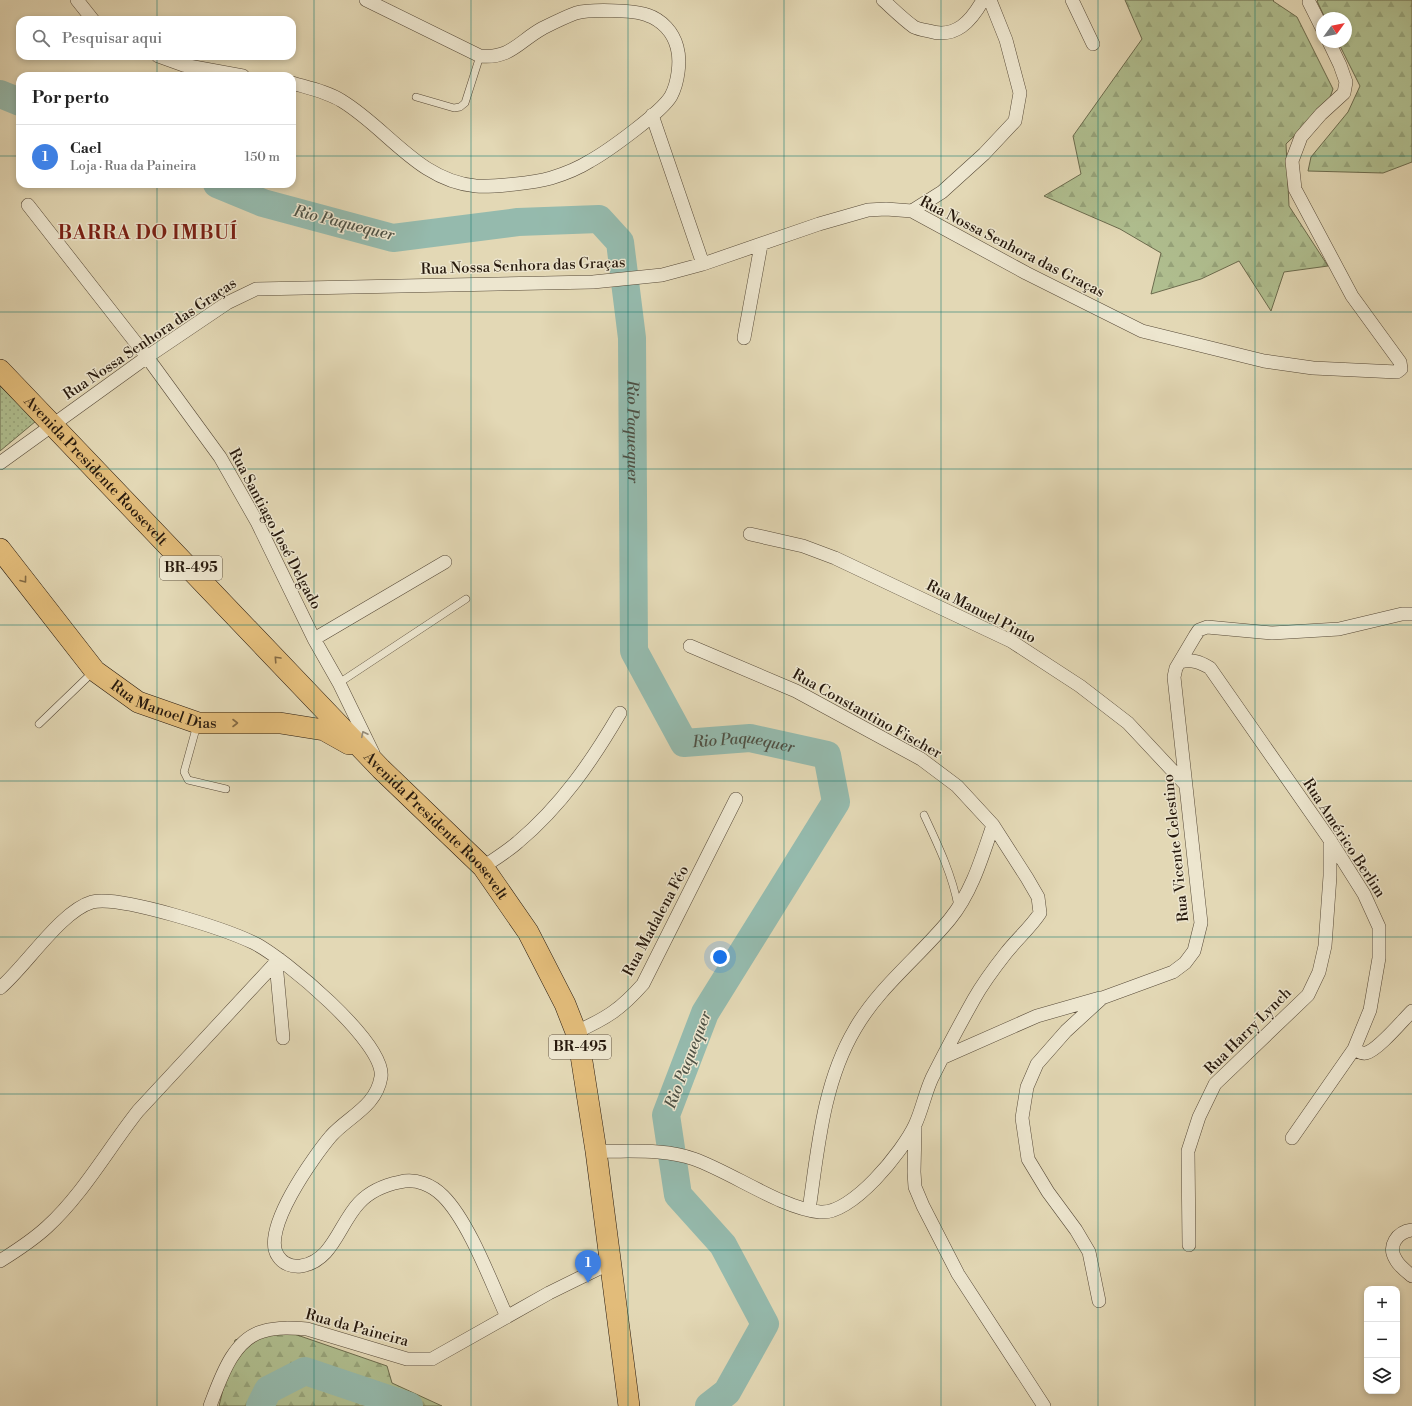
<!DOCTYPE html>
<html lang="pt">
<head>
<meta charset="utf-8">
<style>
  :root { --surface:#fff; --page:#f2f2f2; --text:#222; --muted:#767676; --line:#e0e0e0; --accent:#8f2418 }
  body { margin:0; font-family:"Libre Bodoni",serif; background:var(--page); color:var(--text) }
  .controls { position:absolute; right:12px; bottom:12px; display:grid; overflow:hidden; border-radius:8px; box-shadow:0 2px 6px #0003 }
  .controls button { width:36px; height:36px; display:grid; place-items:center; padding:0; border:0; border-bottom:1px solid var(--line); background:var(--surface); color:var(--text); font:20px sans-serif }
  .compass { position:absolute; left:1316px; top:12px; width:36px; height:36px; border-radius:50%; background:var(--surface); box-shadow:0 2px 6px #0003; rotate:57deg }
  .you { position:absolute; left:720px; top:957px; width:14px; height:14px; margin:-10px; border:3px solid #fff; border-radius:50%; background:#1a73e8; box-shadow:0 0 0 6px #1a73e833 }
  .badge { display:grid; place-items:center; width:26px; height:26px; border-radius:50%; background:var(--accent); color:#fff; font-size:13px; font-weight:700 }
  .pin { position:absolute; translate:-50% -33px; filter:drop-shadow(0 1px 2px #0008) }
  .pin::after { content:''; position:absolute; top:21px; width:14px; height:12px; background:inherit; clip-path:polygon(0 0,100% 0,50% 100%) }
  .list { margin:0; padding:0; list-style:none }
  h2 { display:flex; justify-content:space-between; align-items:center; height:52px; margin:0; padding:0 16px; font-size:17px }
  h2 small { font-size:13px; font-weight:400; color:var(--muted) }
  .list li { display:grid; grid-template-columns:26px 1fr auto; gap:12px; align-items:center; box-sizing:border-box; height:64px; padding:0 16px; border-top:1px solid var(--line) }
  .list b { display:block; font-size:15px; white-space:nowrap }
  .list p { margin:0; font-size:13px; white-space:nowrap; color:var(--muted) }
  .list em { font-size:13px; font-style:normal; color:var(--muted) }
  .icon { flex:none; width:22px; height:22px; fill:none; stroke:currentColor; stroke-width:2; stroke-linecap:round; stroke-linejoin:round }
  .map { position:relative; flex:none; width:1412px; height:1406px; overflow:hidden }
  .search { position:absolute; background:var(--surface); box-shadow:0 2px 6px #0003; left:16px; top:16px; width:280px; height:44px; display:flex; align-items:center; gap:10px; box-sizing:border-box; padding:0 14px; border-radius:12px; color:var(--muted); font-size:15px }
  .panel { position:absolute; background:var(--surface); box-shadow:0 2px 6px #0003; left:16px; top:72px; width:280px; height:116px; border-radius:12px }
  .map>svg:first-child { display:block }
  .forest { fill:url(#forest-firs); stroke:#6c6c4e }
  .park { fill:url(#park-dots); stroke:#6c6c4e }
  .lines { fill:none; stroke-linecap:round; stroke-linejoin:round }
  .river { stroke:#95baad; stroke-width:28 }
  .service-casing { stroke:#564937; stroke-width:8 }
  .minor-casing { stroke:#564937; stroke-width:14 }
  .primary-casing { stroke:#27190d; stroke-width:22 }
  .service { stroke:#ede6cf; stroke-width:7 }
  .minor { stroke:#ede6cf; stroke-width:13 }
  .primary { stroke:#e2bc7a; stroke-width:21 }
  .oneway { stroke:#846a44 }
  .oneway2 { stroke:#948a78 }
  .grid { fill:none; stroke:#0f766e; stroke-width:1; stroke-opacity:0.55 }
  .labels { text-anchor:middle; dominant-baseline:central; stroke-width:3; stroke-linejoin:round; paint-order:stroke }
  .shield { fill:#ede6cf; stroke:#625647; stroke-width:1 }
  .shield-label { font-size:14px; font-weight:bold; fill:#27190d }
  .street-label { font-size:15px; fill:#27190d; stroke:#ede6cf }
  .water-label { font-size:16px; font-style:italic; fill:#4e5145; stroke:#ede6cf }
  .district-label { font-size:19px; font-weight:bold; letter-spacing:1px; fill:#7a1f14; stroke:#ede6cf }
</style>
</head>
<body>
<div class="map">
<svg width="1412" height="1406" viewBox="0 0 1412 1406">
  <defs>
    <pattern id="forest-firs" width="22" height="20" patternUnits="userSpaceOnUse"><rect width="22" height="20" fill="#b0bf90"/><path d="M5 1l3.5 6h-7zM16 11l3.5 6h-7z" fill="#97a47b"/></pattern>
    <pattern id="park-dots" width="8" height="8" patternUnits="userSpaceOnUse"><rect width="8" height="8" fill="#b0bf90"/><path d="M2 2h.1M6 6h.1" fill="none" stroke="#97a47b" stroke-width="1.8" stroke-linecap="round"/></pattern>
  </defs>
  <rect width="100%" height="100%" fill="#e3d8b5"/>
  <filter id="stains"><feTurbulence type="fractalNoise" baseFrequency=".005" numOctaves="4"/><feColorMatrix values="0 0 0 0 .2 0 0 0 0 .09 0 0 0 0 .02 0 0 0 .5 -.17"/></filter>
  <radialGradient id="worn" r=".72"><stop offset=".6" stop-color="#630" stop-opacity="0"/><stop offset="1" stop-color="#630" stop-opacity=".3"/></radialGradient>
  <path class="forest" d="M1125,0h149l-1,1 24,16 36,72 -5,14 -42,41 3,62 39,60 -44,6 -13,39 -32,-50 -38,18 -50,15 10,-41 -41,-24 -76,-33 37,-22 -8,-38 69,-97z
    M1318,0h94v162l-29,11 -75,-2 3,-14 37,-45 12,-26 -22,-44h8v-24h-21l-8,-17z
    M274,1327l113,39 5,17 50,23h-223l16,-66z"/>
  <path class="park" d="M0,386l36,35 -36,30z"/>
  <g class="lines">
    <g class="river">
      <path d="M0,94l20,8"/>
      <path id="s1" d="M217,184l46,19 130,35 125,-16 81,-3 21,23 12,96 2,313 50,92 66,-5 77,17 9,47 -131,211 -39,102 12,80 45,50 42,79 -38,68 -18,14"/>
      <path d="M260,1406l8,-16 37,-19 104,35"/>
    </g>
    <g class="service-casing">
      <path id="service" d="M416,97l38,11 6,-1 5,-4 15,-47
        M339,683l127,-84
        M39,724l54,-52
        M197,725l-13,47 4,8 38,9
        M924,815c14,30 28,59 34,91"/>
    </g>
    <g class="minor-casing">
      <path id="minor" d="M77,0l16,20
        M883,0c10,9 20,19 31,27 4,2 10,3 15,4 27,8 42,-10 54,-31
        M1072,0l21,44
        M1309,2l13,26
        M158,56l25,9 60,11
        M292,83c17,5 36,9 50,18 46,28 77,80 134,85 17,1 58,-3 75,-8 13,-4 28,-10 39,-17 18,-10 72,-49 81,-65 7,-13 10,-35 6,-49 -4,-15 -15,-27 -30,-32 -13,-5 -57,-6 -71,-2 -11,4 -23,10 -33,15 -24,13 -32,31 -63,28l-114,-56
        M652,115l51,149
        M28,205l119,152 73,100 37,65 57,117 25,44 34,70
        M912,211l30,-19 42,-38 31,-33 5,-28 -14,-53 -16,-40
        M744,338l17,-93
        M0,463l147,-106 80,-54 29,-14 337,-7 69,-7 41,-11 116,-40 49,-14 18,-1 26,2 114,62 116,58 122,30 49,7 84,4 4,-3 -1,-7 -48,-66 -57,-107 -3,-28 9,-24 20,-23 23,-21 2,-11 -6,-17 -11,-23
        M750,534l53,12 32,12 176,83 69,45 48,37 57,61
        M314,639l131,-77
        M1180,662c12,-3 20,0 30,6l120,172 34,54 15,33v31l-9,52 -16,39c4,2 7,5 12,4 12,-3 36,-32 46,-42
        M483,867c12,-8 25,-16 35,-25 43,-36 74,-81 102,-129
        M276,963l7,75
        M0,988c26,-22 61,-77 92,-86 28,-7 133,27 162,41 29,14 132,100 127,134 -5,30 -32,39 -50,59 -17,20 -71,95 -53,120 5,8 14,11 23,10 32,-5 38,-42 58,-63 11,-12 26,-18 41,-21 16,-4 32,3 43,14 26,26 48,86 64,121
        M576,1032c31,-14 45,-23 67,-48l93,-185
        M944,1057l93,-41 63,-18
        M915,1128l-1,44 1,15 8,19 35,68 86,132
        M1292,1138l62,-89
        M596,1151c32,1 68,-3 98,8 39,14 87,49 126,53 32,3 83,-61 95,-87 7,-15 10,-32 17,-47 13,-26 28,-54 42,-79 9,-16 21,-32 32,-46 11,-14 25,-26 34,-40l-2,-16 -11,-19 -34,-53 -36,-39 -36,-27 -125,-68 -106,-45
        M809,1210c9,-62 14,-127 46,-181 24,-42 65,-73 95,-110 22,-27 32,-62 43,-94
        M1412,1230c-15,2 -25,16 -16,30 3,6 11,12 16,16
        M1189,1245l-1,-94 11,-34 16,-33 93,-89 11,-23 6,-26 5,-70v-35
        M0,1261c16,-10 33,-21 47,-34 36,-33 61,-78 91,-116l141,-152
        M1099,1301l-10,-49 -13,-22 -28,-38 -20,-33 -6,-41 5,-31 10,-23 29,-33 36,-33 71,-26 12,-9 9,-12 7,-28 -27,-246 2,-9 19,-32 4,-6 8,-3 65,6 67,-4 63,-15h10
        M210,1406c10,-26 23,-68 54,-75 14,-4 29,-3 43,-2l100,30h25l117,-66 61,-30"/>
    </g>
    <g class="primary-casing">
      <g id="primary">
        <path id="s2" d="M0,370l381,399 102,98 45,65 37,72 11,28 4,17 16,102 33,255"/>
        <path id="s3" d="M0,549l95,122 43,31 60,21h82l44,7 25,14"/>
      </g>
    </g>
    <use href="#service" class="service"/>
    <use href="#minor" class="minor"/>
    <use href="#primary" class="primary"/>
  </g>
  <defs><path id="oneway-chevron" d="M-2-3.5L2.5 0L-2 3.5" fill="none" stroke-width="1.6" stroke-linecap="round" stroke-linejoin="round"/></defs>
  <g class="oneway">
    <use href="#oneway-chevron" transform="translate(24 580) rotate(53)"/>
    <use href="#oneway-chevron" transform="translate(277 659) rotate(-133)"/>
    <use href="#oneway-chevron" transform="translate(235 723)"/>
  </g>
  <use class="oneway2" href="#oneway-chevron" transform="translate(364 734) rotate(-116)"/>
  <path class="grid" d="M157,0v20M314,0v1406M471,0v1406M628,0v1406M784,0v1406M941,0v1406M1098,0v1406M1255,0v1406M157,56v20M0,156h20M292,156h1120M157,184v1222M0,312h1412M0,469h1412M0,625h1412M0,781h1412M0,937h1412M0,1094h1412M0,1250h1412"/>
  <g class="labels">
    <g class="shield">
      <rect x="160" y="556" width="62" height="24" rx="3"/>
      <rect x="549" y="1035" width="62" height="24" rx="3"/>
    </g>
    <g class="shield-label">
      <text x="191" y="568">BR-495</text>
      <text x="580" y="1047">BR-495</text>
    </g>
    <g class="street-label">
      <text transform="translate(1012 247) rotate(27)">Rua Nossa Senhora das Graças</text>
      <text transform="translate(523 266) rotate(-2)">Rua Nossa Senhora das Graças</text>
      <text transform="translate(150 339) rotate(-34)">Rua Nossa Senhora das Graças</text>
      <text stroke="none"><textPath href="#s2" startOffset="139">Avenida Presidente Roosevelt</textPath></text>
      <text transform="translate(275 529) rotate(62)">Rua Santiago José Delgado</text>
      <text transform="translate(981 612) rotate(27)">Rua Manuel Pinto</text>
      <text stroke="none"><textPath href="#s3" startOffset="233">Rua Manoel Dias</textPath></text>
      <text transform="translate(867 714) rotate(29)">Rua Constantino Fischer</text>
      <text stroke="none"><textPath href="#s2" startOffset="631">Avenida Presidente Roosevelt</textPath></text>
      <text transform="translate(1344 838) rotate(57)">Rua Américo Berlim</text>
      <text transform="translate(1176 848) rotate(-96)">Rua Vicente Celestino</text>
      <text transform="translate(656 921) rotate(-62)">Rua Madalena Féo</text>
      <text transform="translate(1248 1031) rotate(-45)">Rua Harry Lynch</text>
      <text transform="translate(357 1328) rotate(15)">Rua da Paineira</text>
    </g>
    <g class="water-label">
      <text transform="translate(344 223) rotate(14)">Rio Paquequer</text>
      <text stroke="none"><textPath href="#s1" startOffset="613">Rio Paquequer</textPath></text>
      <text stroke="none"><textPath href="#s1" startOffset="997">Rio Paquequer</textPath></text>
      <text transform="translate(688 1060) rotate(-69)">Rio Paquequer</text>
    </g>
    <g class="district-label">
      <text x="148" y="233">BARRA DO IMBUÍ</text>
    </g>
  </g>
  <rect width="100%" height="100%" filter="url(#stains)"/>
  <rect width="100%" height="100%" fill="url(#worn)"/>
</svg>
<div class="controls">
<button>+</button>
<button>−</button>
<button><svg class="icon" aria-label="layers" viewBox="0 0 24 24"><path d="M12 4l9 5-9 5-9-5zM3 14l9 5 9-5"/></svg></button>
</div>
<svg class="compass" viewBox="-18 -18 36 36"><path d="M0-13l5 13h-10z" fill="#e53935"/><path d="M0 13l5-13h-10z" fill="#767676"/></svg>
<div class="you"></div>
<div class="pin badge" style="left:588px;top:1283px;background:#3f7fe0">1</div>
<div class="search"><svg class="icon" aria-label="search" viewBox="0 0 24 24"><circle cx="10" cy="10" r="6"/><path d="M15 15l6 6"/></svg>Pesquisar aqui</div>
<section class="panel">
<h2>Por perto<small></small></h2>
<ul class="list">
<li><span class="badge" style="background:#3f7fe0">1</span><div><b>Cael</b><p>Loja · Rua da Paineira</p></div><em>150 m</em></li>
</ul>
</section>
</div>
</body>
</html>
